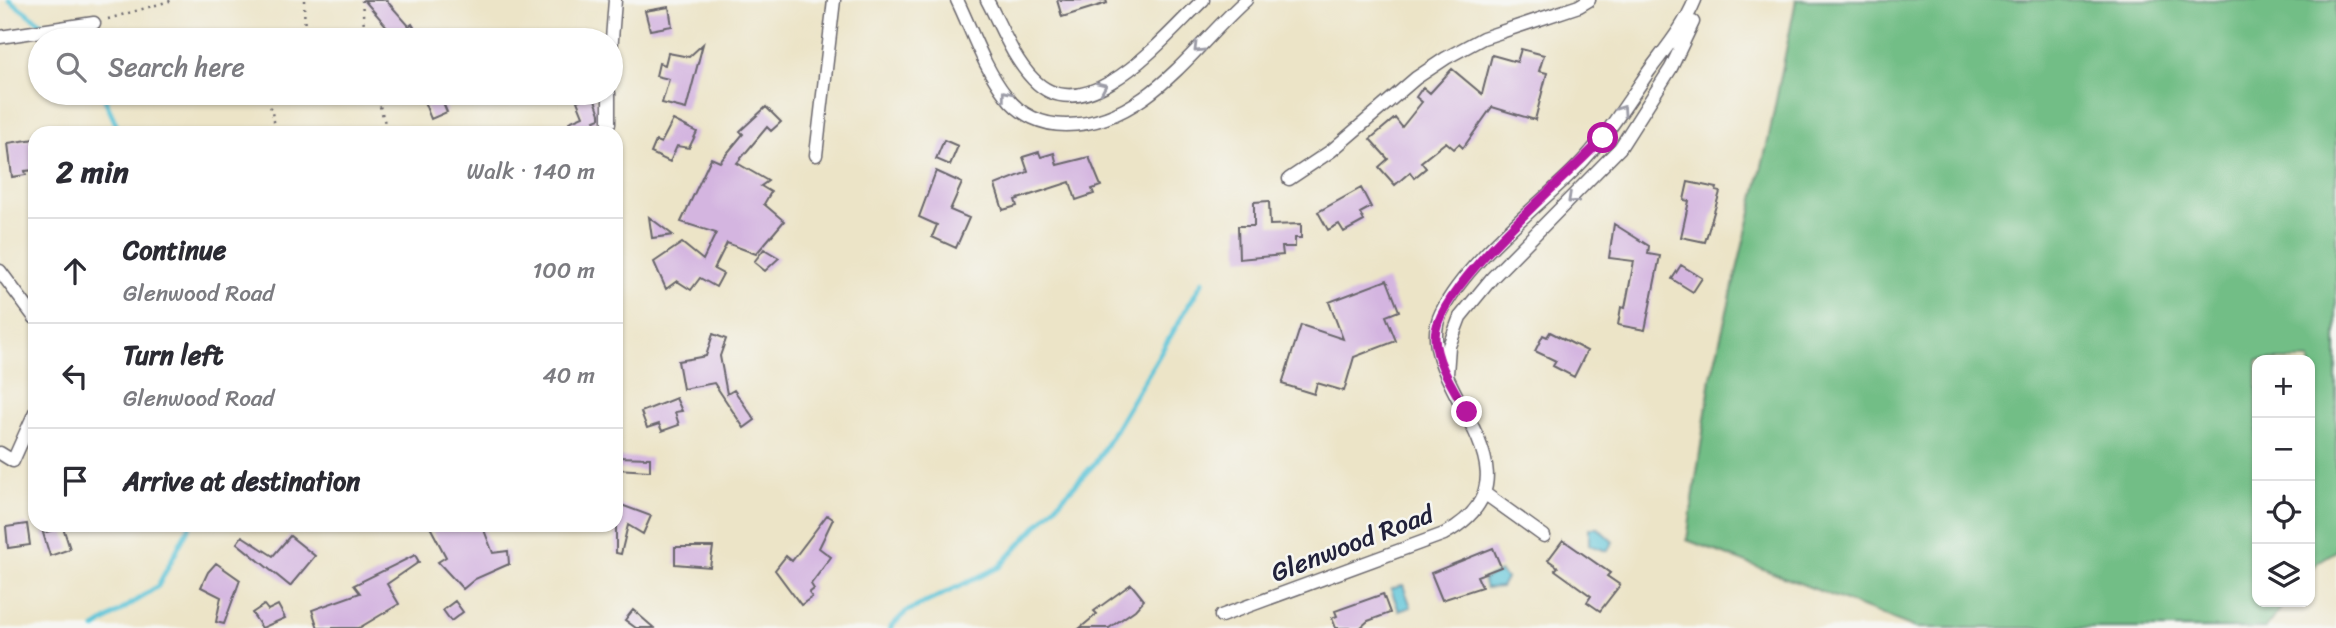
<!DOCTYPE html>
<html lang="en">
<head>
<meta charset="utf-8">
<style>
  :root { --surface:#fff; --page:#f7f7f7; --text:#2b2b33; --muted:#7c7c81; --line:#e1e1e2 }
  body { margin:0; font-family:Sriracha,sans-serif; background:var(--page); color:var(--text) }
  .controls { position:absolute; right:21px; bottom:21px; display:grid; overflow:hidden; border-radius:14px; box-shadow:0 2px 5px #0004 }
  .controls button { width:63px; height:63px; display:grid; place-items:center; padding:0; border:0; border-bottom:2px solid var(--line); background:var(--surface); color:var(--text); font:35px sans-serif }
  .stop { position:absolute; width:21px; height:21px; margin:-16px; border:5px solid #b5179e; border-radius:50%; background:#fff }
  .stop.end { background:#b5179e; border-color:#fff; box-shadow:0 2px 7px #0008 }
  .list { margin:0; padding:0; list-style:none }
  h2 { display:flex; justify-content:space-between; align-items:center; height:91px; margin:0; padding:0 28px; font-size:30px }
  h2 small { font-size:23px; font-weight:400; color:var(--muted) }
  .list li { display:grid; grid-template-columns:46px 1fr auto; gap:21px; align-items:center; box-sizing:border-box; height:105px; padding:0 28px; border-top:2px solid var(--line) }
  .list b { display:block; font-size:26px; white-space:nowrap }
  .list p { margin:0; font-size:23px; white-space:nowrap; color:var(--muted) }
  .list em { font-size:23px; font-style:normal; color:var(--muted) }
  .icon { flex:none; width:38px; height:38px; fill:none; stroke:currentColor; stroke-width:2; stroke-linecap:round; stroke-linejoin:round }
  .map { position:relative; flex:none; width:2336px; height:628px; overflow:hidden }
  .search { position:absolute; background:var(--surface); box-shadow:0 2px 5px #0004; left:28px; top:28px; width:595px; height:77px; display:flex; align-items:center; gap:18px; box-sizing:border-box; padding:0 24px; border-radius:38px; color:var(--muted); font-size:26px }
  .panel { position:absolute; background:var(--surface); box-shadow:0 2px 5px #0004; left:28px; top:126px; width:595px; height:406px; border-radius:21px }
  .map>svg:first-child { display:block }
  .forest { fill:#72be86; stroke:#4a7060; stroke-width:2 }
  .water { fill:#5bc4d8; stroke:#3e738a; stroke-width:2 }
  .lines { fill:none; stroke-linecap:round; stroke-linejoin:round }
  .stream { stroke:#5bc4d8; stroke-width:5 }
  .building { fill:#d4b5e0 }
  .street-casing { stroke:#69666c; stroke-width:15 }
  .path { stroke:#69666c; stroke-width:2.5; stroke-dasharray:2 5; stroke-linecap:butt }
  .street { stroke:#fff; stroke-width:12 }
  .oneway { stroke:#9c9ca7 }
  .route { stroke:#b5179e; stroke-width:9 }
  .labels { text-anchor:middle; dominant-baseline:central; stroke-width:5; stroke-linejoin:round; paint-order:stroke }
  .street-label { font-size:26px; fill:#22223b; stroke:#f6f6f2 }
</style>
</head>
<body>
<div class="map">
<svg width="2336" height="628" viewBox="0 0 2336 628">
  <rect width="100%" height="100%" fill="#f6f6f2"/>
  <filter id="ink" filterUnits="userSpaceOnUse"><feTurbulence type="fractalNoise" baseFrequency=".0143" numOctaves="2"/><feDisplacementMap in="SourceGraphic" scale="14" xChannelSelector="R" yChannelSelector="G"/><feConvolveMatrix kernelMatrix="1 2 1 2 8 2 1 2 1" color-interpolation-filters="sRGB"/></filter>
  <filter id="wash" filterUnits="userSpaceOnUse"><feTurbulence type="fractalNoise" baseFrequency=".00686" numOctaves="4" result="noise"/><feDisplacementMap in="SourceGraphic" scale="28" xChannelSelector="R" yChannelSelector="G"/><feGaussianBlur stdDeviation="1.57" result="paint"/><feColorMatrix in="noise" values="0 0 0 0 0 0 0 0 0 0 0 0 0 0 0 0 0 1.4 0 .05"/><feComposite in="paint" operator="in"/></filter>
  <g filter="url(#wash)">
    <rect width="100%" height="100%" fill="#ece4c7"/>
    <path class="forest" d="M1796,0h540v551l-18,11 -8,10v-212h-53v242h29l-21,26h-349l-229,-88 24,-162 57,-237z"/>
    <path class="water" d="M1589,528h9l15,14 -6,9 -18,-6z
      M1500,572l6,6 -5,9 -15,1 -3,-9z
      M1403,585l8,22 -12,4 -8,-22z"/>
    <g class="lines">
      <path class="stream" d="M9,0l33,24
        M52,35l8,5
        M102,93l18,40
        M95,628l63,-42 32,-61
        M890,628l16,-16 93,-45 97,-105 107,-181"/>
    </g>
    <g id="blocks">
      <path class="building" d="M364,0h22l23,26 3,-2 10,16h-59l26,-11z
        M1057,0h49l1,3 -45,14z
        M669,7l3,19 -22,4 -5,-19z
        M703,44l-17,65 -24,-6 7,-24 -13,-3 3,-13 6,2 3,-12 21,4z
        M1521,49l23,6 -5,16 8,2 -12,47 -43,-13 -29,41 -4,-4 -5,5 -8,-7 -25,20 5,6 -12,10 -4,-6 -15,13 -16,-18 9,-8 -18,-20 25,-21 7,9 20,-25 -6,-5 7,-10 7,6 22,-24 30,25 10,-39 25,7z
        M439,93l8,19 -16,7 -8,-20z
        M593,94l7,20v4l-5,2 6,13h-27l-5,-11 14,-6 -6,-15z
        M766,107l15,15 -10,9 -4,-4 -30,36 31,18 -7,5 10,6 -7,12 20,17 -28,33 -29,-11 -13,26 9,5 -7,13 -16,-9 -9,12 -14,-9 -11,8 -12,-27 28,-19 21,17 13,-27 -35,-11 30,-64 9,4 23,-28 -3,-3z
        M673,120l24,12 -8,16 -12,-2 -7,16 -19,-9 5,-12 5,2z
        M35,139v31l-10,1 1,4 -14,2 -4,-34z
        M944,140l14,6 -8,19 -14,-6z
        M1039,152l2,5 13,-4 3,12 32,-8 12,29 -9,3 2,5 -18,6 -6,-18 -55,18 2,6 -14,4 -8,-25 33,-13 -5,-15z
        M936,171l26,12 -12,27 19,8 -13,30 -24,-11 5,-12 -18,-8z
        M1688,182l29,6 -1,3 4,1 -15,50 -24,-5 8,-36 -5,-1z
        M1361,188l10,19 -11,6 4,8 -20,11 -5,-8 -11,6 -10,-18z
        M1269,201l1,24 31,-1v14h-6v9h-13l1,8 -44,4 -1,-33h16v-24z
        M649,217l24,18 -21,3z
        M1614,224l35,22 -1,8 12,2 -15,74 -27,-5 3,-18 4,1 9,-47 -25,-3z
        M764,249l15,9 -14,13 -11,-9z
        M1681,265l21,13 -9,14 -21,-13z
        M1387,280l12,31 -13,5 10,25 -42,16 -10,34 -27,-8 -3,11 -32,-10 19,-59 42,14 -14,-37z
        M1550,332l37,19 -13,26 -21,-11 3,-5 -21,-10 8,-16 4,2z
        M713,334l13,5 -6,17 7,38 7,-4 21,30 -11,8 -30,-45 -31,6 -5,-28 28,-5z
        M676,398l6,13 -7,1 4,13 -17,6 -3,-7 -12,4 -6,-16z
        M616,457l34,1v13l-34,-2z
        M616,503l35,13 -8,18 -15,-9 -7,29 -5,-1z
        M827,515l6,4 -14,29 12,9 -20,27 3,5 -5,4 3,4 -11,8 -26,-35 11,-14 6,5z
        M27,524l3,21 -22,3 -2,-21z
        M429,525h53l11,28 15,-2 1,13 -34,15 -12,10 -25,-27 8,-5z
        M63,527l7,22 -20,7 -7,-23z
        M242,536l31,20 17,-20 25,20 -25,30 -53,-43z
        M1563,540l47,33 -3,3 13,9 -20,26 -13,-9 4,-6 -36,-26 3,-3 -10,-7z
        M675,547h38l-3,20 -35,-3z
        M1493,548l8,19 -24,9 5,11 -40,13 -11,-27z
        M415,555l4,7 -32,22 12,20 -40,24h-41l-6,-18 48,-17 -6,-8z
        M216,563l24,17 -16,44 -8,-2 5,-25 -20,-10 7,-15z
        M1131,584l13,16 -9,10 -26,18h-29l17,-14 -3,-3z
        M1383,594l7,19 -22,8 -8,7h-24l-4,-10 5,-2 -2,-5z
        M455,601l8,11 -12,9 -8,-11z
        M264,605l4,5 10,-5 7,13 -23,10 -10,-15z
        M633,610l6,5 15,13h-18l-11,-8z"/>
    </g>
  </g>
  <g filter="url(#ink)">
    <use href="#blocks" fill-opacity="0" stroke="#69666c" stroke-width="2"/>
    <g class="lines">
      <g class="street-casing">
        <path id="street" d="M957,0c15,31 27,68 49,96 14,19 36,29 60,29 79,0 127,-78 180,-125
          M987,0c14,26 25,57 46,79 53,56 134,-45 170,-79
          M0,37l94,-14
          M611,52l4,-52
          M609,124v-31
          M816,155l18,-155
          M1289,179l42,-28 85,-73 30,-20 37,-20 96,-32 10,-6
          M0,271l35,47
          M1447,374l2,-28 11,-29 32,-39 128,-130 51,-80 22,-46
          M0,453l13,8 22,-49
          M1484,493l60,43
          M1221,616l223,-82c113,-62 -37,-153 -3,-221 24,-50 94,-104 134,-144 29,-29 51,-64 74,-98 17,-23 35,-44 46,-71"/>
      </g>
      <path class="path" d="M304,0l1,40
        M362,0l3,40
        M108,19l65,-19
        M267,93l10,40
        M376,93l12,40"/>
      <use href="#street" class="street"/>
    </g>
    <defs><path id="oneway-chevron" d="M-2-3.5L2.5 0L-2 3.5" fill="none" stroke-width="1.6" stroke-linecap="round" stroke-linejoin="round" transform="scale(1.75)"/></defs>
    <g class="oneway">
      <use href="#oneway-chevron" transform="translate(1198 48) rotate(135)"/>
      <use href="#oneway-chevron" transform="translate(1102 87) rotate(-24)"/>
      <use href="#oneway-chevron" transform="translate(1006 95) rotate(-128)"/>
      <use href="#oneway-chevron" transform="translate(1622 110) rotate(-55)"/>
      <use href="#oneway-chevron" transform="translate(1572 199) rotate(137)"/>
    </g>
  </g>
  <g class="lines" filter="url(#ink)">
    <path class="route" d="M1467,412c-12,-22 -31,-48 -32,-74 -1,-50 131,-159 168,-200"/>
  </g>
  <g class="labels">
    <g class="street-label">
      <text transform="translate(1352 543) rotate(-21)">Glenwood Road</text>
    </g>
  </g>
</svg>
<div class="controls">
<button>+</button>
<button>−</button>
<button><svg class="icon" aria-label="locate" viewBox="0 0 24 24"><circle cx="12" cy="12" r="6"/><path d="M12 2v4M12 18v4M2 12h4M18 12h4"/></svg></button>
<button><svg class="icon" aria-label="layers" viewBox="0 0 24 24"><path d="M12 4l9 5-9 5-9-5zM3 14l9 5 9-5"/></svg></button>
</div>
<div class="stop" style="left:1603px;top:138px"></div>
<div class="stop end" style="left:1467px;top:412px"></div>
<div class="search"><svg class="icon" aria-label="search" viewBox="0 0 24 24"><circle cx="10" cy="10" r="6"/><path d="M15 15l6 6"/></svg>Search here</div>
<section class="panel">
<h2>2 min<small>Walk · 140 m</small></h2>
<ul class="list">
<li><svg class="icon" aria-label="ahead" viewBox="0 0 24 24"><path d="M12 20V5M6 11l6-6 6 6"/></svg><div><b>Continue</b><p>Glenwood Road</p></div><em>100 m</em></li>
<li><svg class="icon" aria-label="left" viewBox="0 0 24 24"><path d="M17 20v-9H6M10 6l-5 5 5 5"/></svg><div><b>Turn left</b><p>Glenwood Road</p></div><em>40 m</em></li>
<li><svg class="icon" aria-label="arrive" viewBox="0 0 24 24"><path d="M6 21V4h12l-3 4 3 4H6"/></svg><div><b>Arrive at destination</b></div></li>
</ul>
</section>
</div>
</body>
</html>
